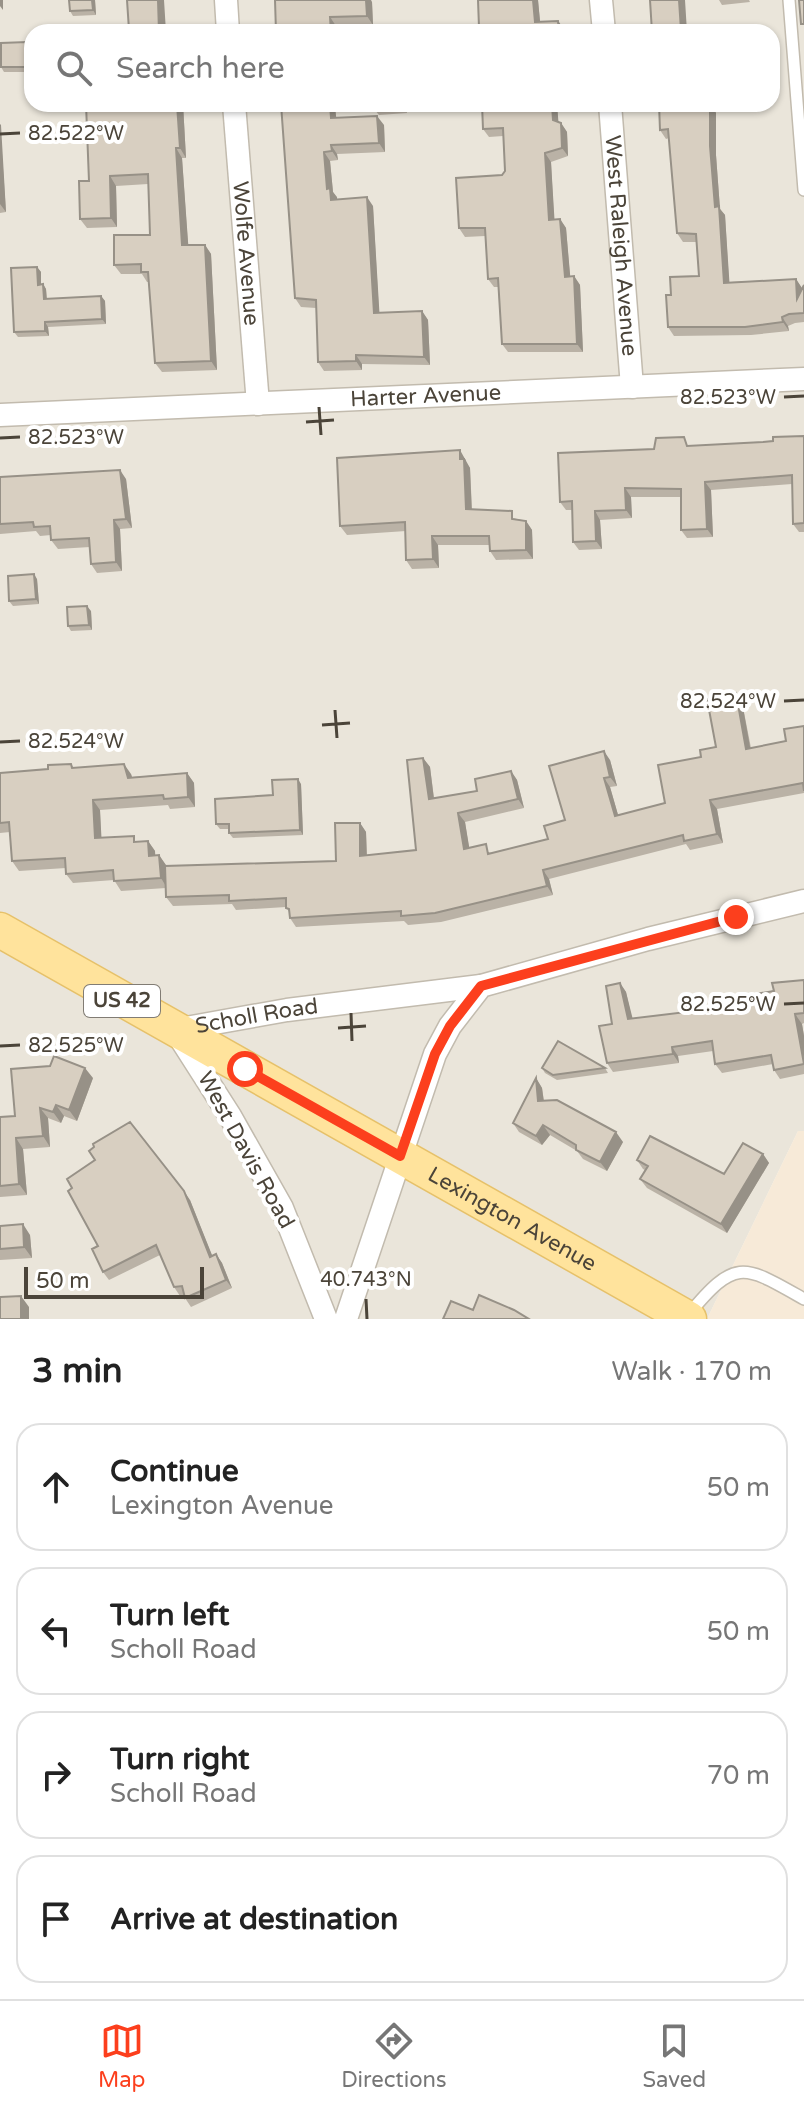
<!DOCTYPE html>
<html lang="en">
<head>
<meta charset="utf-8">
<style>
  :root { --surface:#fff; --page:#f6f6f6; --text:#222; --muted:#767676; --line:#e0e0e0; --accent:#fc3f1d }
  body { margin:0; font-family:"Varela Round",sans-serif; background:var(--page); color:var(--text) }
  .scale { position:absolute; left:24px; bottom:20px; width:180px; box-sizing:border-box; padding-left:8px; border:4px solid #4b4439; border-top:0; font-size:22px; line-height:28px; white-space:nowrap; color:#4b4439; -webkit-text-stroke:6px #fff; paint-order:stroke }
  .stop { position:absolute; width:24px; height:24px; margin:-18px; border:6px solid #fc3f1d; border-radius:50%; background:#fff }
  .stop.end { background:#fc3f1d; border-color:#fff; box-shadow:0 2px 8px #0008 }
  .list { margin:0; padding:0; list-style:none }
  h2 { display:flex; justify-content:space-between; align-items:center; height:104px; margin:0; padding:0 32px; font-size:34px }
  h2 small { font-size:26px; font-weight:400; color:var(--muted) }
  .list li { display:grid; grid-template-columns:52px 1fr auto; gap:24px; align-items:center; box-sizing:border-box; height:128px; margin:0 16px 16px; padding:0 16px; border:2px solid var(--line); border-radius:24px }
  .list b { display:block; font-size:30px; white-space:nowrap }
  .list p { margin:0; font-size:26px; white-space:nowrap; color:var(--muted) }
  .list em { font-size:26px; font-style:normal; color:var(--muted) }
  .icon { flex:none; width:44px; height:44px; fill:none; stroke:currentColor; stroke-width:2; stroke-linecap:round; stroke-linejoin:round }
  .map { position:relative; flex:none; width:804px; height:1319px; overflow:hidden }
  .search { position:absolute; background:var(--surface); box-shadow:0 2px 6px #0004; left:24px; right:24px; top:24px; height:88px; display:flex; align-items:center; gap:20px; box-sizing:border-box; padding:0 28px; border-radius:24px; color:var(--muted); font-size:30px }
  .sheet { height:680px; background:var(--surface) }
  nav { display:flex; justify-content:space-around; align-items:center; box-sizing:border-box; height:112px; border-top:2px solid var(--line); background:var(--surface); font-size:22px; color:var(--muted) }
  nav a { display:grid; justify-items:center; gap:4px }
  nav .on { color:var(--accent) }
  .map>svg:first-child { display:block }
  .residential { fill:#eae5da; fill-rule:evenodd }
  .commercial { fill:#f7ead8 }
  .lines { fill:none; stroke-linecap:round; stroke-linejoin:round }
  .lane-casing { stroke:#c2bbae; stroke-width:14 }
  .street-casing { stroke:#c2bbae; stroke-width:25 }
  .primary-casing { stroke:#e6c16a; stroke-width:37 }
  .lane { stroke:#fff; stroke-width:11 }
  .street { stroke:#fff; stroke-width:22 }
  .primary { stroke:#ffe39c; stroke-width:34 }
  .wall { fill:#bab2a6 }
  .shaded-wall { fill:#979187 }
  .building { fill:#d8cfc1; stroke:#979187; stroke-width:2 }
  .route { stroke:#fc3f1d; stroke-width:10 }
  .ticks { fill:none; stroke:#4b4439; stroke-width:3 }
  .labels { text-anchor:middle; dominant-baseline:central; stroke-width:8; stroke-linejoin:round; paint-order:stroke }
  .shield { fill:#fff; stroke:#817c74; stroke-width:2 }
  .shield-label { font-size:20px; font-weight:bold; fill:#4b4439 }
  .street-label { font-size:22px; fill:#4b4439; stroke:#fff }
  .ticks-label { font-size:20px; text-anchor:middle; fill:#4b4439; stroke:#fff; stroke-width:8; stroke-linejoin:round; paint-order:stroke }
</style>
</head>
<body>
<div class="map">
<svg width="804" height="1319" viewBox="0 0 804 1319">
  <rect width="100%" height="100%" fill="#f6f3ec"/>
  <path class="residential" d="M0,0h804v1131h-6l-91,188h-707zM32,32h740v72h-740z"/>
  <path class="commercial" d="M798,1131h6v188h-97z"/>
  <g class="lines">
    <g class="lane-casing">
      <path id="lane" d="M789,0l15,190
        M689,1314c47,-57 55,-49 115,-15"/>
    </g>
    <g class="street-casing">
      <g id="street">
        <path d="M226,0l2,32"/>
        <path d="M601,0l3,32"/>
        <path id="s1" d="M234,104l24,300"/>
        <path id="s2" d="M610,104l22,283"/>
        <path id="s3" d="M0,415l804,-36"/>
        <path id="s4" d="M326,1319l-44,-111 -52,-92 -55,-86 112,-20 194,-24"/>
        <path d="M346,1319l89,-265 15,-28 31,-40 167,-47 156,-38"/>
      </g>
    </g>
    <g class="primary-casing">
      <g id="primary">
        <path id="s5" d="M0,930l689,389"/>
      </g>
    </g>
    <use href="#lane" class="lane"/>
    <use href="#street" class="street"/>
    <use href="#primary" class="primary"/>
  </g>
  <path class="wall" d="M69,0h26l1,15 -23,1 -3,-5z
    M478,0h60l2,22 18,-1 6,8v3h-82l-3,-5z
    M719,0h30l1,2 -28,3z
    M372,2l1,23 -37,1v6h-60z
    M31,47v25h-27l-3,-5z
    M183,104l3,54h-4l6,87h17l6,9 6,116 -55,2 -7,-9 -6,-81h-2l-5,-8h-21l-7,-9 36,-30 -2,-51 -32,2 1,41 -30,1 -7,-9 9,-38z
    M281,104l55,14 48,7 1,27 -48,2 1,6 -8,1 3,31 4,7 36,7 6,107 43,-2 6,9 2,45 -68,-1v6l-38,1 -6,-9 -2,-54 -15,-1 -6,-9z
    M375,104h31l1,9 -28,2 -4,-5z
    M557,104l1,18 3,1 6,9 1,24 -17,6 3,58 6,-1 6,9 4,49 4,-1 6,9 3,67h-75l-6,-8 -4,-57h-4l-6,-8 -3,-43 -20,1 -6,-9 46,-57 -2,-35 -14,1 -6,-8z
    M659,104h53l1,4 3,5v42l4,54 5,6 4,67 67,-3 6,10 2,-4v37l-9,1 -7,3 1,5 -38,4 -77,1 -6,-9 3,-32 28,-19 -3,-34h-13l-6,-9 -8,-95 -3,1 -6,-9z
    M0,124l6,88 -6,1z
    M37,267l4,5v12h2l3,5 1,10 54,-3 4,5 1,23 -58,3 1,9 -31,1 -4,-5z
    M804,436v96h-5l-6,-8 -1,-40 -81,6 2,47 -26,1 -6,-8v-33h-50l1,21 -32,2 2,29 -23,1 -6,-8 -1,-32h-6l-6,-8 94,-53 37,-3 72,-4z
    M466,459v4l4,5 2,41 54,12 6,9 1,29 -37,1 -6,-9 -1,-6h-51l1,23 -27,1 -6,-9v-29l-59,4 -7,-9z
    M0,477l126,2 6,49 -12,1 2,42 -25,2 -6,-9 -1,-17 -32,2 -7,-9v-5l-11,1 -4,-5 -36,3z
    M37,579l2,25 -26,2 -4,-5z
    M91,611l1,19 -21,1 -3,-5z
    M736,693l6,9 9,46 35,-7 18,-15v67l-87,16 6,34 -33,7 -4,-6 -137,35 4,16 -112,27 -33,3 -4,-4 -108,6 -6,-9v-5l-4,-6 -50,3 -4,-6 -59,2 -7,-9v-9l-45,3 -7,-11 -41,3 -7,-9v-6l-47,3 -7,-10 -2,-29 -10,1v-60l48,-4 23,-5 3,4 57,6 1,3 55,-4 7,10 1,24 -25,2 -2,-4 -68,5 1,28 36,4 11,-1 7,10v4h4l7,11 170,-5 24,-38 6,9 1,23 49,-5 7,-92 7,9 4,31 43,-7 34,-20 6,9 7,28 -59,14 4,26 23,5 56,-14 17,-19 45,-60 7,26 -7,1 8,28 47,-12 36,-46 15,-10z
    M301,784l2,51 -70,3 -4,-5v-4h-9l-4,-5 57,-29z
    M804,980v43l-2,1 2,12v38l-24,5 -6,-9 -1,-6 -51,9 -7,-9 -2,-13 -35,5 1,7 -66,9 -6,-9 5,-39 8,-41 6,9 6,27 88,-11z
    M542,1068h63l3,5 -51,7 -12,-7z
    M93,1078l-16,43 -13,-5 -3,7 -13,-5 2,29 -27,2 4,46 -27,2v-80l15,-1z
    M536,1078l6,10 2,13 79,41 -16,29 -24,-12 -6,-8 -27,-16 -8,10 -23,-13 -6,-9z
    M763,1154l6,9 -42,70 -80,-45 -7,-9 5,-9 -2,-1 -6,-9 87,14z
    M190,1200l22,56 4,-2 6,9 10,25 -41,19 -6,-9 -1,-3 -4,1 -6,-9 -14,-32 -51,25 -6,-8z
    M0,1226l30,9 2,23 -32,2z"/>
  <path class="shaded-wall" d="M0,0h3v10l-3,-4z
    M92,0h3l1,15 -3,-5z
    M158,0h6l2,32h-7z
    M366,0h5l1,2 1,23 -6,-9z
    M533,0h5l3,31 -6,-9z
    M679,0h6l2,32 -6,-2z
    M330,17l6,9v6h-5z
    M558,21l6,8v3h-5z
    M27,42l4,5v25l-3,-5z
    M177,104h6l3,54 -6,-10z
    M330,104h5l2,23 -6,-9z
    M552,104h5l2,25 -6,-9z
    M707,104h5l1,4 3,5v42l4,54 5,6 5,76 -6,-8 -9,-76z
    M377,116l7,9 1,27 -6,-9z
    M561,123l6,9 1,24 -6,-8z
    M0,124l1,1 5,87 -6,-8z
    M331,145l6,9 1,6 -6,-9z
    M176,148l6,10 7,97 -7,-10z
    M324,152l6,9 3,31 4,5 1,12 -7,-9 -4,-11z
    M545,153l6,9 4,66 -6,-8z
    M110,176l6,10 1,41 -6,-9z
    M367,197l6,9 7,116 -6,-9z
    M560,219l6,9 5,57 -6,-8z
    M205,245l6,9 6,116 -6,-9z
    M37,267l4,5v18l-3,-5z
    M574,276l6,9 3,67 -6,-8z
    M796,279l6,9 1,20 -6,-9z
    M43,284l3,5 1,15 -3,-5z
    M101,296l4,5 1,23 -4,-5z
    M422,311l6,9 2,45 -6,-8z
    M782,317l6,9 1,5 -6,-9z
    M45,322l3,5 1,9 -4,-5z
    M356,355l6,9v6l-6,-9z
    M460,450l10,18 2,50 -6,-9z
    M120,470l6,9 6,49 -6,-9z
    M705,482l6,8 2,47 -6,-8z
    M625,488l6,9 1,21 -6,-8z
    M595,511l5,9 2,29 -6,-8z
    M114,520l6,9 2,42 -6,-9z
    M526,521l6,9 1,29 -7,-9z
    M432,536l6,9 1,23 -6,-9z
    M34,574l3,5 2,25 -3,-5z
    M87,606l4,5 1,19 -3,-5z
    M736,693l6,9 10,56 -6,-9z
    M604,751l6,9 7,26 -7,-9z
    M423,758l7,9 5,41 -6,-9z
    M124,764l7,10 4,13 -7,-9z
    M511,771l6,9 7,28 -6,-9z
    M187,773l7,10 1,24 -7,-10z
    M604,778l6,9 11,38 -6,-9z
    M298,779l3,5 2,51 -3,-5z
    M93,800l7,10 2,38 -7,-10z
    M710,800l7,9 6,34 -6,-9z
    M458,813l7,9 6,36 -7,-9z
    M360,823l6,9 1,33 -7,-9z
    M148,841l7,10 1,15 -7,-10z
    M159,855l7,10 1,23 -6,-10z
    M543,870l6,9 4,16 -6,-9z
    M620,983l6,9 9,36 -7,-9z
    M795,1014l7,10 2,12v24z
    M672,1047l6,9 1,7 -6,-9z
    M85,1068l8,10 -16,43 -8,-11z
    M536,1078l6,10 3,23 -7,-10z
    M56,1105l8,11 -3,7 -8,-11z
    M40,1108l8,10 2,29 -7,-11z
    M543,1125l7,10 -8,10 -6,-9z
    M616,1132l7,10 -16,29 -7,-9z
    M16,1138l7,11 4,46 -8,-11z
    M763,1154l6,9 -42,70 -6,-9z
    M184,1191l6,9 26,65 -6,-8z
    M23,1224l7,11 2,23 -8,-11z
    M216,1254l6,9 10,25 -6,-8z
    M21,1296l8,11v12h-8z"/>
  <path class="building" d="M69,0h23l1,10 -23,1z
    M127,0h31l1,32h-66l36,-2z
    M275,0h91l1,16 -37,1 1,15h-55z
    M478,0h55l2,22 23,-1 1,11h-46v-6l-34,1z
    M650,0h29l2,30 32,-1v3h-61z
    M799,0h5v24h-3z
    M27,42l1,25h-27v-24z
    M86,104h91l3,44h-4l6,97h23l6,116 -56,2 -7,-91h-7v-8l-27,1v-30h36l-2,-61 -38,2 1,42 -31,1 -1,-38h10z
    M281,104h49l1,14 46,-2 2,27 -48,2 1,6 -8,1 3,37 3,-1 1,12 36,-3 7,116 48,-2 2,46 -68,-2v6l-38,1 -2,-62 -21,-2z
    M375,104h28v4l-28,2z
    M482,104h70l1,16 8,3 1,25 -17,5 4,67 11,-1 5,58 9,-1 3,68h-75l-4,-66 -10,1 -3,-51h-26l-3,-50 46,-3 3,-4 -2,-43 -20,1z
    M659,104h51v42l5,61 4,-1 5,77 72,-4 1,20 7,-14v28l-15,1 -7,3 1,5 -38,5h-77l-2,-32h5l-1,-18 29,-1 -3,-42 -19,-1 -9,-104 -8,1z
    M37,267l1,18 5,-1 1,15 57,-3 1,23 -57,3v9l-31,1 -3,-64z
    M804,436v87l-11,1 -1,-49 -87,7 2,47 -26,1v-41l-56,-1 1,22 -31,1 1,30 -23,1 -1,-41 -12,1 -2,-49 96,-4 2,-11 28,-1 3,9 76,-4 10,-1v-4z
    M460,450v9h4l2,50 46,2v8l14,2v29l-36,1 -1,-15h-57l1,23 -27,1 -1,-38 -65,4 -3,-68z
    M120,470l6,49 -12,1 2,42 -25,2 -2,-26 -38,2 -1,-14 -16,1 -1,-5 -33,2v-47z
    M34,574l2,25 -27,2 -1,-25z
    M87,606l2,19 -21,1 -1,-19z
    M736,693l10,56 40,-8 -2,-12 20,-3v65l-1,-8 -93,17 7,34 -33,7 -1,-6 -140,35 4,16 -112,27 -34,3v-5l-111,7 -1,-9 -3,-1v-10l-57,3v-6l-63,2 -1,-31 171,-5 -1,-38h25v33l56,-6 -9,-90 16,-2 6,41 48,-8 -2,-12 36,-8 7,28 -60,14 6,36 22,-5 2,10 60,-15 -4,-13 21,-6 -16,-54 55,-15 6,26 -6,1 11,38 50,-13 -7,-38 43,-8 -1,-7 16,-3 -9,-48z
    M71,764l1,4 52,-4 4,14 59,-5 1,24 -24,2 -1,-4 -70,5 2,38 39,-2v6l14,-1 1,15 10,-1 2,23 -47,3 -1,-11 -47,4 -1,-16 -53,3 -3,-39 -9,1v-50l48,-4v-4z
    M298,779l2,51 -71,3v-9h-13l-1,-25 58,-4 -1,-15z
    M804,980v33l-9,1 9,50 -30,6 -3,-15 -56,9 -3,-23 -40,6 1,7 -66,9 -8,-37 13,-2 -6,-38 14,-3 8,36 92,-11 -1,-8 55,-9 -2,-8z
    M558,1041l47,27 -52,7 -11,-7z
    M54,1056l31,12 -16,42 -13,-5 -3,7 -13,-4 3,28 -27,2 3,46 -19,2v-69l15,-1 -4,-47 39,-3z
    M536,1078l2,23 19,-1 59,32 -16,30 -24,-12v-5l-33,-20 -7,11 -23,-13z
    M130,1122l54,69 26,66 6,-3 10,26 -41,18 -3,-12 -8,1 -18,-42 -53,27 -11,-23 6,-3 -30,-55 4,-3 -5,-9 28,-19 -6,-9 5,-4 -1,-3z
    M650,1136l74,38 19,-31 20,11 -42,70 -81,-45 8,-13 -11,-6z
    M23,1224l1,23 -24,2v-23z
    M479,1295l35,15 15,9h-86l8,-18 22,9z
    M21,1296v23h-21v-22z"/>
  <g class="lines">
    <path class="route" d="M245,1069l155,87 35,-102 15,-28 31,-40 255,-69"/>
  </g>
  <path class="ticks" d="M0,134l20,-1M784,397l20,-1M319,407l2,28M306,422l28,-2M0,438l20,-1M784,701l20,-1M335,710l2,28M322,725l28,-2M0,742l20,-1M784,1004l20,-1M351,1013l1,28M338,1028l28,-2M0,1046l20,-1M366,1299l1,20"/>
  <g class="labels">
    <rect class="shield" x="84" y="985" width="76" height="32" rx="6"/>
    <g class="shield-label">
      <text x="122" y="1001">US 42</text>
    </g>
    <g class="street-label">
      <text stroke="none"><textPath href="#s2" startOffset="142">West Raleigh Avenue</textPath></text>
      <text stroke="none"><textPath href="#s1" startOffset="150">Wolfe Avenue</textPath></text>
      <text stroke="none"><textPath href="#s3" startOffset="426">Harter Avenue</textPath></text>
      <text stroke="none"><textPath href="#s4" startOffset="410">Scholl Road</textPath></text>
      <text transform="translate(246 1150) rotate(61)">West Davis Road</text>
      <text stroke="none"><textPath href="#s5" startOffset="588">Lexington Avenue</textPath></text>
    </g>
  </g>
  <g class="ticks-label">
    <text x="76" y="140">82.522°W</text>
    <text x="728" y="404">82.523°W</text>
    <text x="76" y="444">82.523°W</text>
    <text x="728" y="708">82.524°W</text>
    <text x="76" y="748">82.524°W</text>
    <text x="728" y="1011">82.525°W</text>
    <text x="76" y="1052">82.525°W</text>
    <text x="366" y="1286">40.743°N</text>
  </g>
</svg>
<div class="scale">50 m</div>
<div class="stop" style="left:245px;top:1069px"></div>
<div class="stop end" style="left:736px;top:917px"></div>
<div class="search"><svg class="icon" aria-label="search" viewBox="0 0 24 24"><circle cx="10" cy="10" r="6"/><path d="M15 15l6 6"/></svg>Search here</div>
</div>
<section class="sheet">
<h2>3 min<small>Walk · 170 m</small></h2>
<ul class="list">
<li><svg class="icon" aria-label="ahead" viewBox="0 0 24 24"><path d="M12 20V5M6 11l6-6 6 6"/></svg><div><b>Continue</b><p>Lexington Avenue</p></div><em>50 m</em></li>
<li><svg class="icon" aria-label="left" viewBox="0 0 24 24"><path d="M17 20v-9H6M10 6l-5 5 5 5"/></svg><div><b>Turn left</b><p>Scholl Road</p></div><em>50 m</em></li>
<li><svg class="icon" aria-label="right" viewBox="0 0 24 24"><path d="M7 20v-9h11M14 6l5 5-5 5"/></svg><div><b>Turn right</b><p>Scholl Road</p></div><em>70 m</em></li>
<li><svg class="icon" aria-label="arrive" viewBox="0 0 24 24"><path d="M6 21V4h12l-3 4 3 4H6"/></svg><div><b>Arrive at destination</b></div></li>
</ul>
</section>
<nav>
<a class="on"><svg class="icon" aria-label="map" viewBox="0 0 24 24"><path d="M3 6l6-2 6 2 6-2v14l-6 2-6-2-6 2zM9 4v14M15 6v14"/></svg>Map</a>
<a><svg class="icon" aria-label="directions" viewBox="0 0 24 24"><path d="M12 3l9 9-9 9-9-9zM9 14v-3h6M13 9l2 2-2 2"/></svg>Directions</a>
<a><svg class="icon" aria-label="saved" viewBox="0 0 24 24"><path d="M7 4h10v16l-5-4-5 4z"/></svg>Saved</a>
</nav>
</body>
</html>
